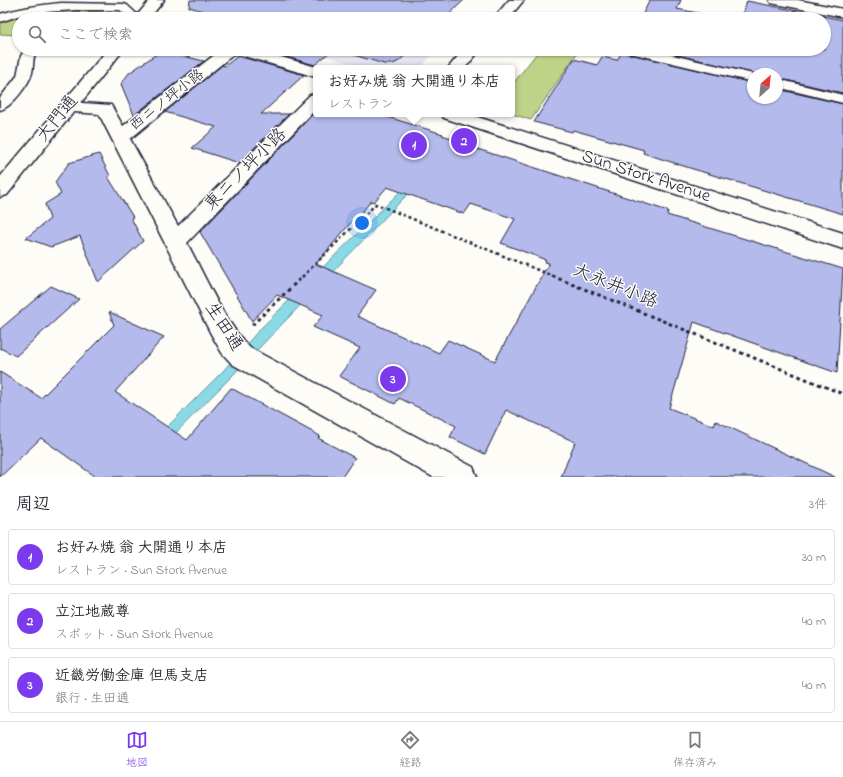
<!DOCTYPE html>
<html lang="ja">
<head>
<meta charset="utf-8">
<style>
  :root { --surface:#fff; --page:#f2f2f3; --text:#2b2b33; --muted:#7c7c81; --line:#e1e1e2; --accent:#7c3aed }
  body { margin:0; font-family:"Indie Flower","Klee One",sans-serif; background:var(--page); color:var(--text) }
  .compass { position:absolute; left:747px; top:68px; width:36px; height:36px; border-radius:50%; background:var(--surface); box-shadow:0 1px 3px #0004; rotate:27deg }
  .you { position:absolute; left:362px; top:223px; width:14px; height:14px; margin:-10px; border:3px solid #fff; border-radius:50%; background:#1a73e8; box-shadow:0 0 0 6px #1a73e833 }
  .badge { display:grid; place-items:center; width:26px; height:26px; border-radius:50%; background:var(--accent); color:#fff; font-size:13px; font-weight:700 }
  .pin { position:absolute; translate:-50% -50%; border:2px solid #fff; box-shadow:0 1px 4px #0006 }
  .popup { position:absolute; left:313px; top:65px; width:202px; height:52px; box-sizing:border-box; display:grid; place-content:center; border-radius:4px; background:var(--surface); filter:drop-shadow(0 1px 3px #0005); font-size:13px; white-space:nowrap; color:var(--muted) }
  .popup b { font-size:15px; color:var(--text) }
  .popup::after { content:''; position:absolute; left:50%; top:100%; margin-left:-8px; border:8px solid transparent; border-top-color:var(--surface) }
  .list { margin:0; padding:0; list-style:none }
  h2 { display:flex; justify-content:space-between; align-items:center; height:52px; margin:0; padding:0 16px; font-size:17px }
  h2 small { font-size:13px; font-weight:400; color:var(--muted) }
  .list li { display:grid; grid-template-columns:26px 1fr auto; gap:12px; align-items:center; box-sizing:border-box; height:56px; margin:0 8px 8px; padding:0 8px; border:1px solid var(--line); border-radius:4px }
  .list b { display:block; font-size:15px; white-space:nowrap }
  .list p { margin:0; font-size:13px; white-space:nowrap; color:var(--muted) }
  .list em { font-size:13px; font-style:normal; color:var(--muted) }
  .icon { flex:none; width:22px; height:22px; fill:none; stroke:currentColor; stroke-width:2; stroke-linecap:round; stroke-linejoin:round }
  .map { position:relative; flex:none; width:843px; height:477px; overflow:hidden }
  .search { position:absolute; background:var(--surface); box-shadow:0 1px 3px #0004; left:12px; right:12px; top:12px; height:44px; display:flex; align-items:center; gap:10px; box-sizing:border-box; padding:0 14px; border-radius:22px; color:var(--muted); font-size:15px }
  .sheet { height:244px; background:var(--surface) }
  nav { display:flex; justify-content:space-around; align-items:center; box-sizing:border-box; height:56px; border-top:1px solid var(--line); background:var(--surface); font-size:11px; color:var(--muted) }
  nav a { display:grid; justify-items:center; gap:2px }
  nav .on { color:var(--accent) }
  .map>svg:first-child { display:block }
  .built { fill:#e7e8f4 }
  .green { fill:#bed288; stroke:#707a62 }
  .water { fill:#8adae6; stroke:#6090a2 }
  .building { fill:#b4bbec; stroke:#22223b; fill-rule:evenodd }
  .lines { fill:none; stroke-linecap:round; stroke-linejoin:round }
  .lane-casing { stroke:#22223b; stroke-width:3 }
  .street-casing { stroke:#22223b; stroke-width:3 }
  .secondary-casing { stroke:#22223b; stroke-width:3 }
  .path-far1 { stroke:#22223b; stroke-width:2.5; stroke-dasharray:3 3; stroke-linecap:butt }
  .path { stroke:#22223b; stroke-width:3; stroke-dasharray:3.5 3.5; stroke-linecap:butt }
  .lane { fill:#fdfcf7; fill-rule:evenodd }
  .street { fill:#fdfcf7; fill-rule:evenodd }
  .secondary { fill:#fdfcf7; fill-rule:evenodd }
  .labels { text-anchor:middle; dominant-baseline:central; stroke-width:3; stroke-linejoin:round; paint-order:stroke }
  .far-street-label { font-size:15px; fill:#22223b; stroke:#fdfcf7 }
  .street-label { font-size:18px; fill:#22223b; stroke:#fdfcf7 }
</style>
</head>
<body>
<div class="map">
<svg width="843" height="477" viewBox="0 0 843 477">
  <rect width="100%" height="100%" fill="#fdfcf7"/>
  <filter id="ink" filterUnits="userSpaceOnUse"><feTurbulence type="fractalNoise" baseFrequency=".025" numOctaves="2"/><feDisplacementMap in="SourceGraphic" scale="8" xChannelSelector="R" yChannelSelector="G"/><feConvolveMatrix kernelMatrix="1 2 1 2 8 2 1 2 1" color-interpolation-filters="sRGB"/></filter>
  <g filter="url(#ink)">
    <path class="built" d="M303,49h135l-18,19h-56z"/>
    <path class="green" d="M65,11l39,1 -1,3 -35,4 -6,-6z
      M22,16l18,3h-21v16l-19,-1v-11l10,-4z
      M540,49h40l-49,71 -19,-6v-29z"/>
    <path class="water" d="M420,172l6,3 -196,203 -98,99h-15l105,-105 38,-43z"/>
    <path class="building" d="M190,0h274l-20,19h-213l-42,-12z
      M650,0h31l-4,9 52,10h-89z
      M747,1l96,19v73l-66,-15v-4h-23l-100,-25h170v-30h-83z
      M258,49h75l-18,16z
      M334,49h78l-13,12 -6,3h-9z
      M624,49l2,4 127,30v15h24v-9l66,15v110l-150,-45 -50,-16 1,-3 -71,-20 -1,2 -38,-10 40,-63 23,6 5,-8 15,3z
      M161,51l43,10 -70,54 -13,-31 8,-11z
      M238,56l66,19 -43,39h28l-50,49 -47,-15 24,-21 -51,-15 57,-47 3,1z
      M313,114h65l65,20 -1,1 18,6 -1,2 209,68 -1,4 176,54 -6,104 -143,-51 -25,86 45,18 2,-5 119,56h-274l14,-35 -69,-32 -21,44 -35,-17 6,-11 -57,-28 -4,6 -56,-28 21,-28 -47,-21 10,-12 -46,-20 -25,26 -52,-89zM387,187l77,27 7,-10 44,15 -14,24 45,17 -1,2 4,1 -54,98 -47,-21 -9,13 -82,-37 19,-26 -60,-26 37,-44 2,1 16,-20 3,1z
      M99,154l11,22 -2,1 25,40 -2,1 12,23 -45,41 -18,-46 -29,11 -25,-9 24,-19 -5,-15 16,-10 -6,-12 14,-19z
      M51,286l28,13 -63,57 -16,-8v-19z
      M109,312l55,25 -49,55 72,48 44,-52 89,48 -2,2 37,20 -13,19h-246l-55,-39 -41,39v-105l41,26 73,-73z"/>
    <g class="lines">
      <g class="lane-casing">
        <path id="lane" d="M61,3l62,1 4,1 15,14h-13l-9,-9h-44l-31,2 -27,4 -18,6v-8c20,-6 40,-9 61,-11z
          M25,49h12c-5,8 -3,16 -5,24 -3,11 -21,35 -32,37v-12l17,-22 4,-20z
          M625,49h22l106,25v8l-127,-30z
          M777,79l66,16v8l-66,-16z"/>
      </g>
      <g class="street-casing">
        <path id="street" d="M222,49h18l-110,90 48,87 132,-131 6,-1v15l-129,134c19,35 36,77 63,105l223,119 4,10h-44l-201,-113 -10,-11 -11,-19 -112,-220 -37,-3 -3,-4 3,-4 6,-1 43,3 12,21z"/>
      </g>
      <g class="secondary-casing">
        <path id="secondary" d="M150,0h14l-15,19h-15z
          M509,0h15l-16,19h-15z
          M769,0h29l45,9v8l-67,-13 -5,-1z
          M108,49h16l-117,146 -7,2v-20z
          M228,49h25l67,19h-4v9l-86,-25z
          M464,49h17l-16,19h-17z
          M441,114h27l375,119v16l-399,-131z"/>
      </g>
      <path class="path-far1" d="M302,277l74,-73 179,73"/>
      <path class="path" d="M552,276l291,118
        M252,325l51,-49"/>
      <use href="#lane" class="lane"/>
      <use href="#street" class="street"/>
      <use href="#secondary" class="secondary"/>
    </g>
  </g>
  <g class="labels">
    <g class="far-street-label">
      <text transform="translate(167 100) rotate(-38)">西ニノ坪小路</text>
    </g>
    <g class="street-label">
      <text transform="translate(58 119) rotate(-51)">大門通</text>
      <text transform="translate(246 170) rotate(-45)">東ニノ坪小路</text>
      <text transform="translate(646 177) rotate(18)">Sun Stork Avenue</text>
      <text transform="translate(615 287) rotate(22)">大永井小路</text>
      <text transform="translate(223 327) rotate(57)">生田通</text>
    </g>
  </g>
</svg>
<svg class="compass" viewBox="-18 -18 36 36"><path d="M0-13l5 13h-10z" fill="#e53935"/><path d="M0 13l5-13h-10z" fill="#7c7c81"/></svg>
<div class="you"></div>
<div class="pin badge" style="left:414px;top:145px">1</div>
<div class="popup"><b>お好み焼 翁 大開通り本店</b>レストラン</div>
<div class="pin badge" style="left:464px;top:141px">2</div>
<div class="pin badge" style="left:393px;top:379px">3</div>
<div class="search"><svg class="icon" aria-label="search" viewBox="0 0 24 24"><circle cx="10" cy="10" r="6"/><path d="M15 15l6 6"/></svg>ここで検索</div>
</div>
<section class="sheet">
<h2>周辺<small>3件</small></h2>
<ul class="list">
<li><span class="badge">1</span><div><b>お好み焼 翁 大開通り本店</b><p>レストラン · Sun Stork Avenue</p></div><em>30 m</em></li>
<li><span class="badge">2</span><div><b>立江地蔵尊</b><p>スポット · Sun Stork Avenue</p></div><em>40 m</em></li>
<li><span class="badge">3</span><div><b>近畿労働金庫 但馬支店</b><p>銀行 · 生田通</p></div><em>40 m</em></li>
</ul>
</section>
<nav>
<a class="on"><svg class="icon" aria-label="map" viewBox="0 0 24 24"><path d="M3 6l6-2 6 2 6-2v14l-6 2-6-2-6 2zM9 4v14M15 6v14"/></svg>地図</a>
<a><svg class="icon" aria-label="directions" viewBox="0 0 24 24"><path d="M12 3l9 9-9 9-9-9zM9 14v-3h6M13 9l2 2-2 2"/></svg>経路</a>
<a><svg class="icon" aria-label="saved" viewBox="0 0 24 24"><path d="M7 4h10v16l-5-4-5 4z"/></svg>保存済み</a>
</nav>
</body>
</html>
